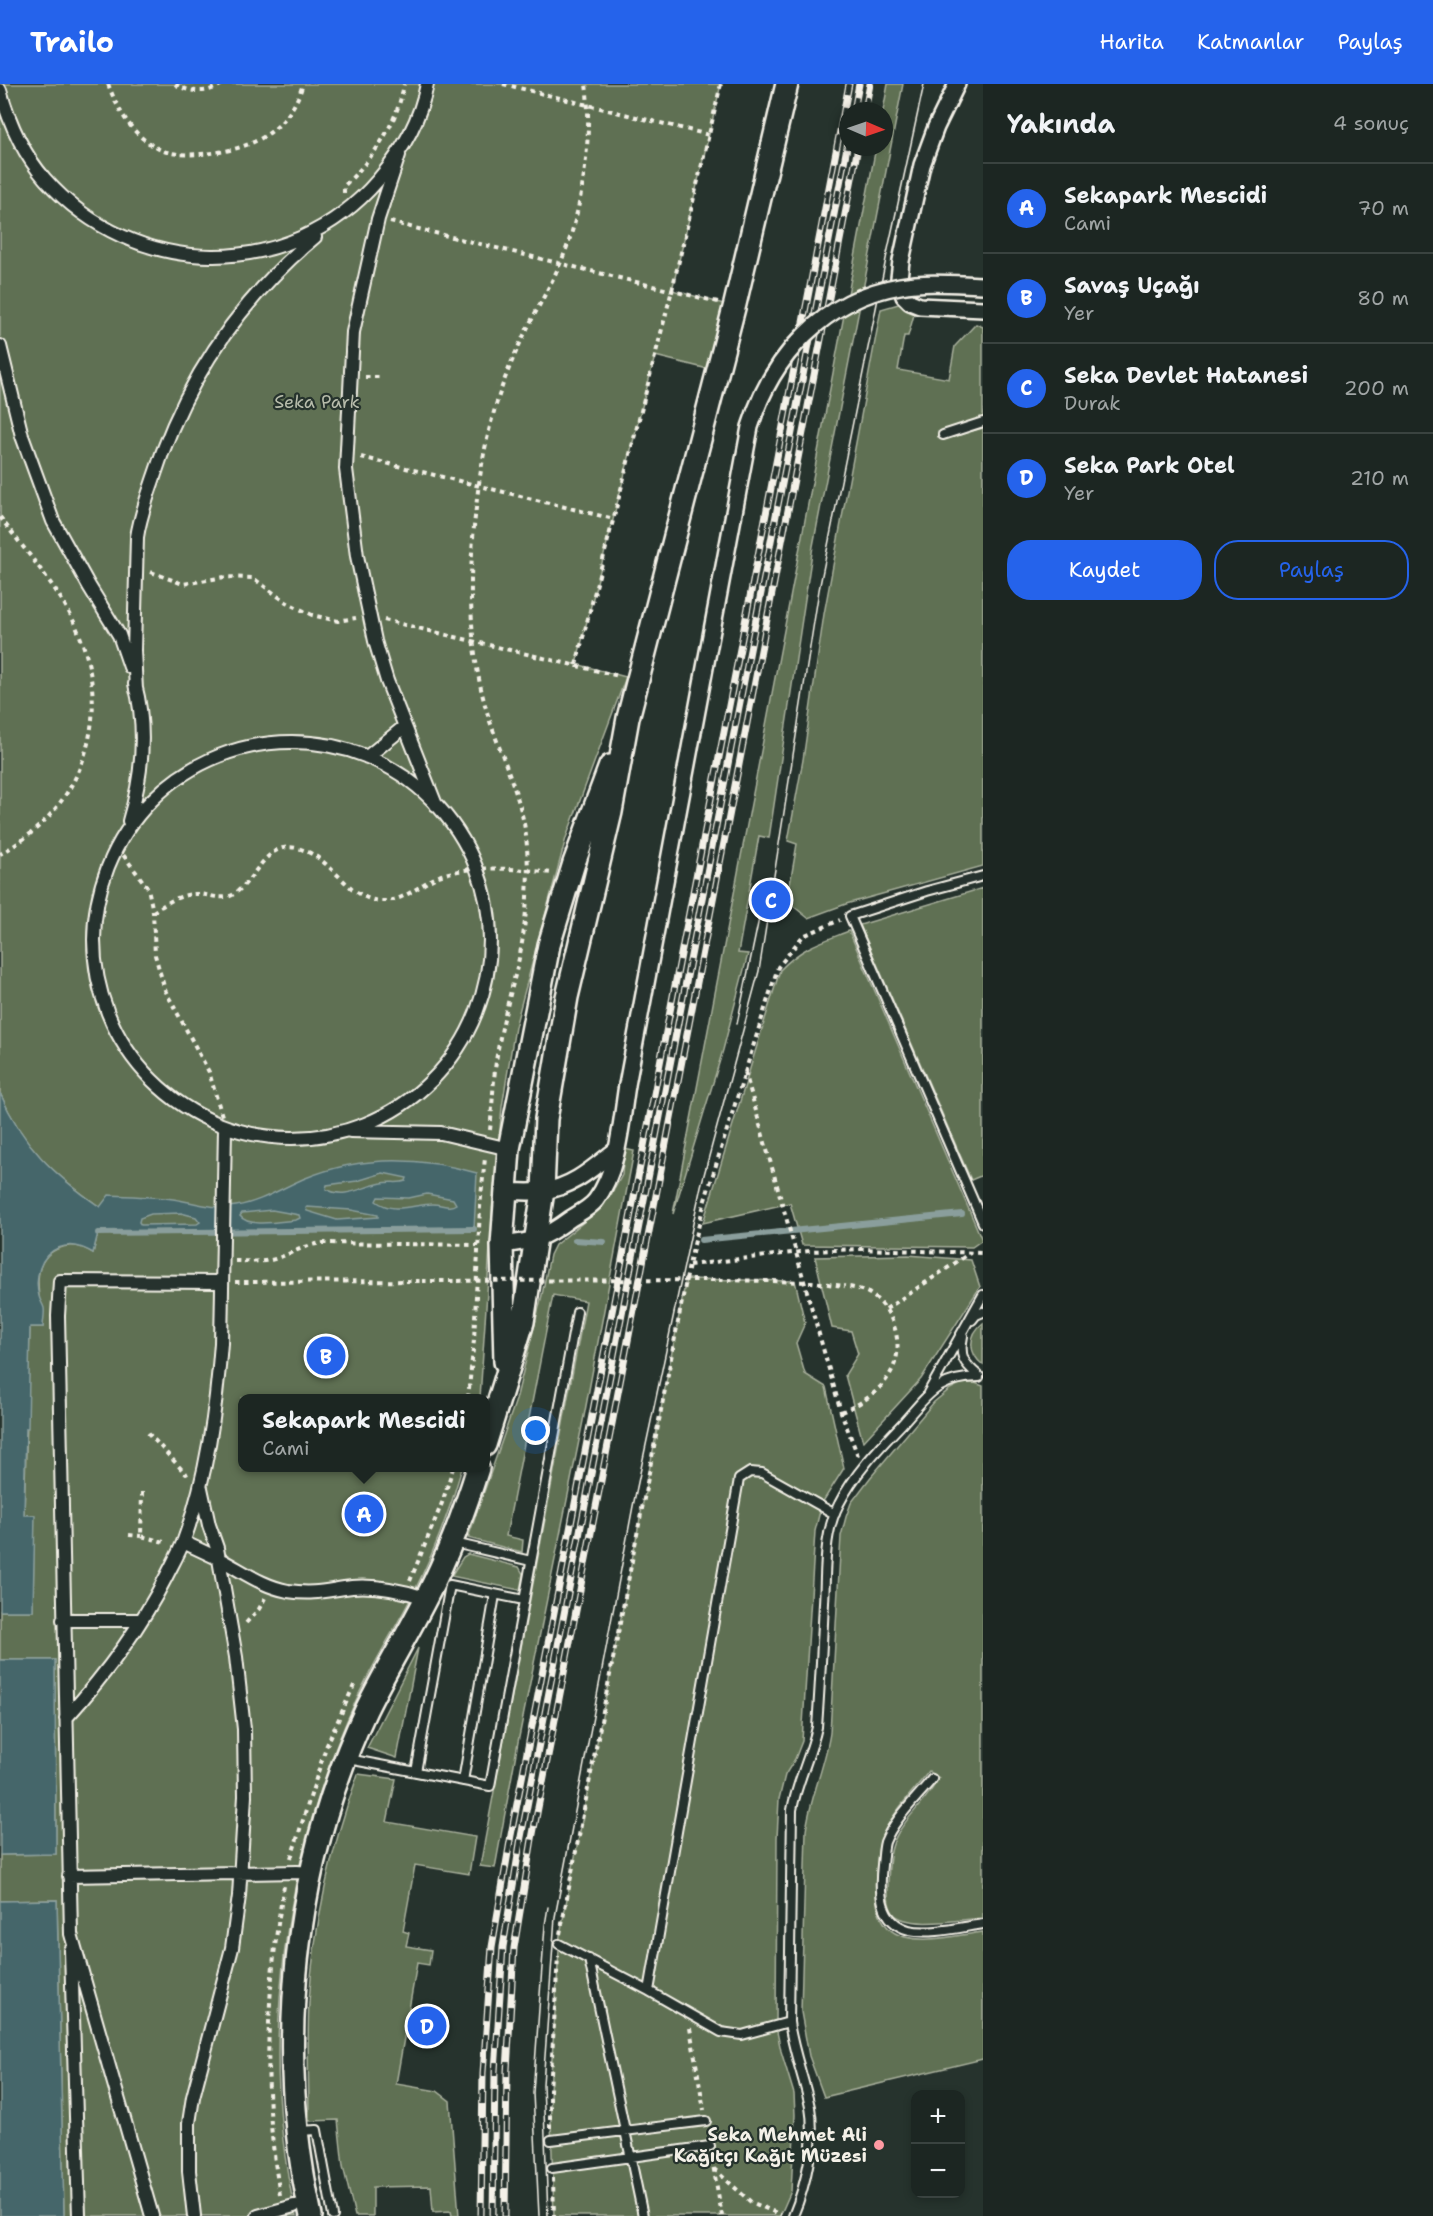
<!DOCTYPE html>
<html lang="tr">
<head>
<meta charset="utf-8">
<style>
  :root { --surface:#1c2622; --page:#29322f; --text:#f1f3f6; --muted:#a0a5a5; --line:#3a4340; --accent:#2563eb }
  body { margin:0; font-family:"Shantell Sans",sans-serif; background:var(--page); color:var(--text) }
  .controls { position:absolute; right:18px; bottom:18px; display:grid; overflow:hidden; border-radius:12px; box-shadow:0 3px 9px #0003 }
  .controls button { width:54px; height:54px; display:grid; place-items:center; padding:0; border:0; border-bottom:2px solid var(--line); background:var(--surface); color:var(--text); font:30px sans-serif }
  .compass { position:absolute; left:839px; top:18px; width:54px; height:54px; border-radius:50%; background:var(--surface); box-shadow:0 3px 9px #0003; rotate:92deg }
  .you { position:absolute; left:536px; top:1347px; width:21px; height:21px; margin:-15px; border:4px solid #fff; border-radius:50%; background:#1a73e8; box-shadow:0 0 0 9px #1a73e833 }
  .badge { display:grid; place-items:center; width:39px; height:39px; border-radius:50%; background:var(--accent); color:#fff; font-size:20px; font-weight:700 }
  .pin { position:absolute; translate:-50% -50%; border:3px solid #fff; box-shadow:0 2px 6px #0006 }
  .popup { position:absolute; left:238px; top:1310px; width:252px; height:78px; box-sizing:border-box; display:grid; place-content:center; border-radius:12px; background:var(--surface); filter:drop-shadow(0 2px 4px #0005); font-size:20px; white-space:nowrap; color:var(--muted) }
  .popup b { font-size:22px; color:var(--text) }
  .popup::after { content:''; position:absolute; left:50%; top:100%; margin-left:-12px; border:12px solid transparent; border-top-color:var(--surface) }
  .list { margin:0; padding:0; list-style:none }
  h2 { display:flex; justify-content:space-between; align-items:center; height:78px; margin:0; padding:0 24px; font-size:26px }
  h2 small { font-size:20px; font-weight:400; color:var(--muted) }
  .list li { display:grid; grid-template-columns:39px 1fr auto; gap:18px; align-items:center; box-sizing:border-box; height:90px; padding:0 24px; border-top:2px solid var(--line) }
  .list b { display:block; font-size:22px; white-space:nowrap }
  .list p { margin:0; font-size:20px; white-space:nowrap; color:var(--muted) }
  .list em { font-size:20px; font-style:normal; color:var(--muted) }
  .actions { display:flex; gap:12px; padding:18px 24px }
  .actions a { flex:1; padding:14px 0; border:2px solid var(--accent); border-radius:24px; text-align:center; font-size:21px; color:var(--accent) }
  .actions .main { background:var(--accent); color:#fff }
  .map { position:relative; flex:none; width:983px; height:2132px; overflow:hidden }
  header { display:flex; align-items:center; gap:36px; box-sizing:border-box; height:84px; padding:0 30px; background:var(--accent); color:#fff }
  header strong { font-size:28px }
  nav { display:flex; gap:33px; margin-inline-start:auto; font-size:21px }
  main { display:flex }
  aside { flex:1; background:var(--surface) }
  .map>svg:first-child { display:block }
  .green { fill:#5e7052; stroke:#a9b09d; stroke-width:1.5 }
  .water { fill:#44666a; stroke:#8a9e9c; stroke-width:1.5; fill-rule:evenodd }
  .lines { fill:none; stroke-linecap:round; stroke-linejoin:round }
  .stream { stroke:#8a9e9c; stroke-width:6 }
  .service-casing { stroke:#f4f1e8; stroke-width:12 }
  .pedestrian-casing { stroke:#f4f1e8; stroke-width:16 }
  .minor-casing { stroke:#f4f1e8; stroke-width:20 }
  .secondary-casing { stroke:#f4f1e8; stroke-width:26 }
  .path { stroke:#f4f1e8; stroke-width:4; stroke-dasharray:4.5 4.5; stroke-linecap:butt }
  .service { stroke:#26332d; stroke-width:8 }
  .pedestrian { stroke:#26332d; stroke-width:12 }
  .minor { stroke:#26332d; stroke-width:15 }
  .secondary { stroke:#26332d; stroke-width:21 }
  .tram { stroke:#f4f1e8; stroke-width:1.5 }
  .rail-casing { stroke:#f4f1e8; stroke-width:7 }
  .rail { stroke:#26332d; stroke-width:4.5; stroke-dasharray:14; stroke-linecap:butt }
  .minor-bridge-casing { stroke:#f4f1e8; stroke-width:20; stroke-linecap:butt }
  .path-bridge { stroke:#f4f1e8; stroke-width:4; stroke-dasharray:4.5 4.5; stroke-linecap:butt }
  .minor-bridge { stroke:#26332d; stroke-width:15 }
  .poi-dot { fill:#ff9aa2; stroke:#26332d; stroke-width:2 }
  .labels { text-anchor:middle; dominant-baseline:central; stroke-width:4.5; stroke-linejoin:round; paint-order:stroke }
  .park-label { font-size:18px; fill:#b8bdac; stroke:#26332d }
  .poi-label { font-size:18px; font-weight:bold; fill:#f4f1e8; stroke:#26332d; text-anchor:end }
</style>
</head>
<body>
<header>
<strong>Trailo</strong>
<nav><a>Harita</a><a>Katmanlar</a><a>Paylaş</a></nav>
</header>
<main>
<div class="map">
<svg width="983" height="2132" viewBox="0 0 983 2132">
  <rect width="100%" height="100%" fill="#26332d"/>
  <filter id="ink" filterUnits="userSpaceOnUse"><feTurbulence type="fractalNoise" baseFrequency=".0167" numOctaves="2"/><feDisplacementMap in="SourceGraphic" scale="12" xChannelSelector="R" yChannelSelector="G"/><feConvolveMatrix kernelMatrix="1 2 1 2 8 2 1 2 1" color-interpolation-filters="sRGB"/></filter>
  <g filter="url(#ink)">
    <path class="green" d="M0,0h721l-49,206 52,14 -16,65 -53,-13 -79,308 50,13 -60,161 -51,189 -13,80 -9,95 -13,196h-238v70h220c-12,43 -29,86 -49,126 -18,35 -39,68 -56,104 -73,158 -100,347 -61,518h-232l-7,-316 -57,1v-46l56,-1 -1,-194h-55v-49h33l1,-96h-10l6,-188h13c-2,-25 -16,-65 14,-78 14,-6 24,-3 36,4l5,-20 2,-26c-47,-33 -77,-60 -100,-114z
      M888,0h15l-90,462 -44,292 -10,-2 -21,117 10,1 -25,96 -50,164 203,-1067h8l-1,-36z
      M909,217l8,3 -9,32h-4l-6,34 51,9 6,-33 21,-22 7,3v91l-45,14 2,7 43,-11v438l-137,38 -38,14 -21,-17 10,-57 -9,-3 15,-81 21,-146 57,-305z
      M983,804v287l-12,5 -111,-255z
      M849,847l133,309 -10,7 -170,-2 -12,-42 -87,20 77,-253c22,-23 41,-28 69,-39z
      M624,1065l10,2 -49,260 -67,331 -23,126 -15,-2 106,-565 -33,-6 -47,241 17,4 -1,12 -54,-14 48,-138 26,-105 8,-40 5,-10 40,-32 16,-18 11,-20z
      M908,1171l63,5 9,27 -59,92 -58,63 -18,-67 13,-21 -7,-23 -19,-3 -17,-71z
      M686,1195l109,2 10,42 -9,20 9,31 21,13 18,81 -22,35 -7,28 -13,210 -7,18 -10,16 -6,24 -2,39 -1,189 5,24 13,43 1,21 -4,76 -11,25h-226l-4,-126 10,-155z
      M983,1239v42c-15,-12 -15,-30 0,-42z
      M962,1299h13l8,3v532c-20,1 -76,12 -90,-5 -6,-9 -5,-21 -5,-31 1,-17 1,-34 10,-49 12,-20 30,-34 41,-55l-10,-7c-16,21 -38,43 -48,68 -3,7 -3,15 -4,23 -3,26 -5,67 28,75 24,6 53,-2 78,-5v127l-159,38 -15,-41 -8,-44 5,-181c4,-34 19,-64 24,-98l11,-197 5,-19 5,-14 19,-25 64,-76 16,-13z
      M468,1470l51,13 4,7 -3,16 -69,-14 12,-19z
      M418,1564l-21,110 -30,-10z
      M358,1690l38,5 -9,43 88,15 -6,37 -54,-9 -12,66 6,2 -3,13 25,4 -2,15 -12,-2 -21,121 41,7 13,10 9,115h-7l-1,-5 -18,1 -2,-26 -58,1v29h-18l-12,-50 -5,-46 -29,1c0,-40 -2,-79 0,-119 5,-79 22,-154 49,-228z"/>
    <path class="water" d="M0,1009c23,53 53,81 100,114l9,-12c21,1 43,1 64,4 20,3 42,11 63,7 25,-4 44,-17 67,-27 57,-24 115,-23 174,-6l-3,56 -376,4 -5,20c-12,-7 -22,-10 -35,-5 -18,7 -24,30 -19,48 1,5 4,8 5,12 1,6 -1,13 -1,19h-13l-2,101h-2l-2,87h11l-2,96h-33zM383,1089l24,5 -1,3c-8,3 -15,0 -24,2 -19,3 -37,17 -56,6l1,-4 30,-4zM427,1110l26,5 3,5c-7,5 -14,0 -23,0 -19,0 -39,11 -57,-3l2,-4 31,1zM307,1123l44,3 27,5v2l-41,3 -30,-9 -1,-3zM272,1126l27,5 1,3 -4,2c-14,1 -48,8 -56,-4l2,-3zM181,1129l15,4 4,5 -3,2 -56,1 -2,-3 1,-4 11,-4z
      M0,1576h55l1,194 -56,1z
      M57,1816l7,316h-64v-315z"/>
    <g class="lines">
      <path class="stream" d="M98,1149l376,-4
        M575,1156l29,2
        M701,1156l261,-26"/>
      <g class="service-casing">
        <path id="service" d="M943,351l40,-13
          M983,792l-56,15 -77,25 133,307
          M972,1236l4,-5 7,-3
          M963,1252c-4,20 0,27 16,40
          M928,1309l55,-98
          M454,1459l77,18
          M348,1675l142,27 87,-474
          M416,1688l34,-187 74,15
          M932,1695c-15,19 -38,40 -47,63 -2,7 -2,16 -3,23 -3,25 -3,57 27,65 20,5 53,-3 74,-6
          M463,1697l32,-186
          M559,1860l90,47 90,-512 11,-7 12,1 73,41
          M589,1875l54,257
          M649,1907l72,41 21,3 47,-13
          M299,2047l18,-1 16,86
          M551,2056l155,-19
          M552,2084l158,-22
          M793,2132c13,-31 23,-75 17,-109 -6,-29 -17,-56 -21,-85l3,-212c5,-29 19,-54 25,-83 3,-41 5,-82 7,-124 2,-32 -1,-69 15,-99 15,-30 39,-55 62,-79 27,-30 35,-47 78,-48"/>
      </g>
      <g class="pedestrian-casing">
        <path id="pedestrian" d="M0,6c9,32 23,64 45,89 89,101 245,104 333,1 24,-28 42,-59 49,-96
          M399,71l-21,64 -25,113 -7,137 11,87 18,85 12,40 49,124
          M0,262l22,90 31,85 36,65 30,49 11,32
          M136,606l-2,-40 3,-113c3,-20 10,-39 16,-57 30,-96 85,-178 162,-243
          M94 856a198 198 0 1 1 396 0a198 198 0 1 1-396 0Z
          M367,673l37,-30
          M129,737c13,-44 18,-92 6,-137
          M350,1047l91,2 68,16
          M183,1458c13,6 26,12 38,18 23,12 41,26 67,31 28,4 39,-1 64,-4 26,-2 49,3 73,11
          M63,1536h78
          M66,1634c40,-44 73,-88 100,-141 6,-12 13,-24 18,-37 23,-63 32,-131 37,-197l4,-214
          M69,1792l228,-4 14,1
          M71,1866l8,266
          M152,2132l-81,-282 -13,-618 2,-35 162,1
          M194,2132l-5,-45v-48l4,-26 39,-149 7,-52 6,-100 -1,-67 -8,-72 -19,-109 -8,-23 -8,-37
          M258,2132l36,-10"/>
      </g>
      <g class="minor-casing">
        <path id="minor" d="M957,0l-21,43 -14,38 -21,96 -2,17 5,18 6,6 10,4 63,3
          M505,1108c12,-1 26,1 38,-1 30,-4 50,-23 73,-41
          M502,1161c32,-4 41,-6 68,-26 8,-5 20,-11 26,-19 23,-31 25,-78 31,-115"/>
      </g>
      <g class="secondary-casing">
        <path id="secondary" d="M505,1278l-3,-117 7,-96 40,-204 25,-82 36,-97
          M485,1361l38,-123 20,-131 3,-72 21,-122 44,-185 17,-94 107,-414 52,-220
          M311,2132c-37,-168 -18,-350 55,-506 21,-43 47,-84 68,-128 18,-37 32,-76 44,-114"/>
      </g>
      <path class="path" d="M108,0c10,26 23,50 49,64 13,7 29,7 44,6 48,-3 87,-21 102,-70
        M175,0c14,9 33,10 47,0
        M503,0l206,51
        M344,109v-7c29,-28 53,-61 60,-102
        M390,138l328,80
        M365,293h18
        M361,373l253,62
        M0,433c23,31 51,62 70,97 47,90 20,191 -70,240
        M151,488l32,12 42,-7 28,1 33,24 26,13 26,6 18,-3
        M384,536l235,56
        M576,581l96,-375 49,-206
        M118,764l30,40 5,24 2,43 10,35 44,82 13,44
        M153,828c12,-8 25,-17 41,-18 13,-1 28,8 40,0 24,-16 33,-60 72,-43 29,12 46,52 79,50 21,-1 35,-17 54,-25 32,-12 79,-7 113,-3
        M745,988l96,340 17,44
        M490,1046c3,-27 3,-54 8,-81 5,-32 15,-63 22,-95 7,-36 10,-82 6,-118 -5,-40 -27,-85 -39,-124 -19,-64 -19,-138 -11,-204 5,-48 15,-97 34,-142 14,-35 34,-67 50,-102 22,-48 33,-127 26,-180
        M235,1177c14,0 30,2 43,-3 17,-6 26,-13 45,-15l156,2
        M689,1181l120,-14 52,-2 122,4
        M235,1198l187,-1
        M886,1225l84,-56
        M468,1314l6,-58 6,-133 5,-49
        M841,1328c21,-8 43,-23 52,-44 11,-23 1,-56 -19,-71 -8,-7 -19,-9 -30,-11
        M148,1349l38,41 2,-1
        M142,1408l-1,44 27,7
        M129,1451l12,1
        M410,1497l32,-78 11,-35
        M246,1539l13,-14 6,-11
        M291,1774l35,-111 29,-64
        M560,1850l129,-669 16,-65 73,-233 25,-31 37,-16
        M690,1944l14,82
        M550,2044v-38l8,-134
        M712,2075l10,57
        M714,2085l37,33 30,13
        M553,2094l1,38
        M280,2111c-18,-103 -14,-207 4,-309"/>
      <use href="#service" class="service"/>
      <use href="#pedestrian" class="pedestrian"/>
      <use href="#minor" class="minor"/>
      <use href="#secondary" class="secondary"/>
      <path class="tram" d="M737,940l24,-115
        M539,2132l-6,-123 12,-168 3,-18
        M548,2132l-5,-132 12,-167 78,-411 68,-320 58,-215 60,-381 68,-336 37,-170"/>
      <g class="rail-casing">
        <path id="rail" d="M854,27l5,-27
          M865,27l5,-27
          M481,2132l2,-143 9,-126 19,-112 338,-1751
          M493,2132l2,-144 8,-125 18,-110 327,-1695
          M505,2132l2,-145 7,-123 18,-109 326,-1692"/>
      </g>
      <use href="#rail" class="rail"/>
      <g class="minor-bridge-casing">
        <path id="minor-bridge" d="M627,1001l123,-658c22,-71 74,-128 150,-141 27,-5 56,-2 83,-1"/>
      </g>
      <path class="path-bridge" d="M422,1197l301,-1 89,2 32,4"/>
      <use href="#minor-bridge" class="minor-bridge"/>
    </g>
  </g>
  <circle class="poi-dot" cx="879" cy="2061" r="6"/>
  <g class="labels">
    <g class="park-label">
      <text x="317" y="318">Seka Park</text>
    </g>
    <g class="poi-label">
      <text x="867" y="2051">Seka Mehmet Ali<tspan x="867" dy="21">Kağıtçı Kağıt Müzesi</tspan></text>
    </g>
  </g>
</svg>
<div class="controls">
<button>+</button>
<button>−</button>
</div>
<svg class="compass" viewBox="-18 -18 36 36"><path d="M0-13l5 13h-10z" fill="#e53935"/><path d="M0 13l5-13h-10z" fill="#a0a5a5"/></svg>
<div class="you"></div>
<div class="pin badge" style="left:364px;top:1430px">A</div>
<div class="popup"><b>Sekapark Mescidi</b>Cami</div>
<div class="pin badge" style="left:326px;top:1272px">B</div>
<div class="pin badge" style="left:771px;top:816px">C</div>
<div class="pin badge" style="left:427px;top:1942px">D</div>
</div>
<aside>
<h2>Yakında<small>4 sonuç</small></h2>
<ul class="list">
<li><span class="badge">A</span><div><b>Sekapark Mescidi</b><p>Cami</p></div><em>70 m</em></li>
<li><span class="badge">B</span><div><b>Savaş Uçağı</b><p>Yer</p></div><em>80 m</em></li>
<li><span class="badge">C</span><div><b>Seka Devlet Hatanesi</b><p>Durak</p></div><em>200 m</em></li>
<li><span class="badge">D</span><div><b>Seka Park Otel</b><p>Yer</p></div><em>210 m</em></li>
</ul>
<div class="actions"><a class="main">Kaydet</a><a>Paylaş</a></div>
</aside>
</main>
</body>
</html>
